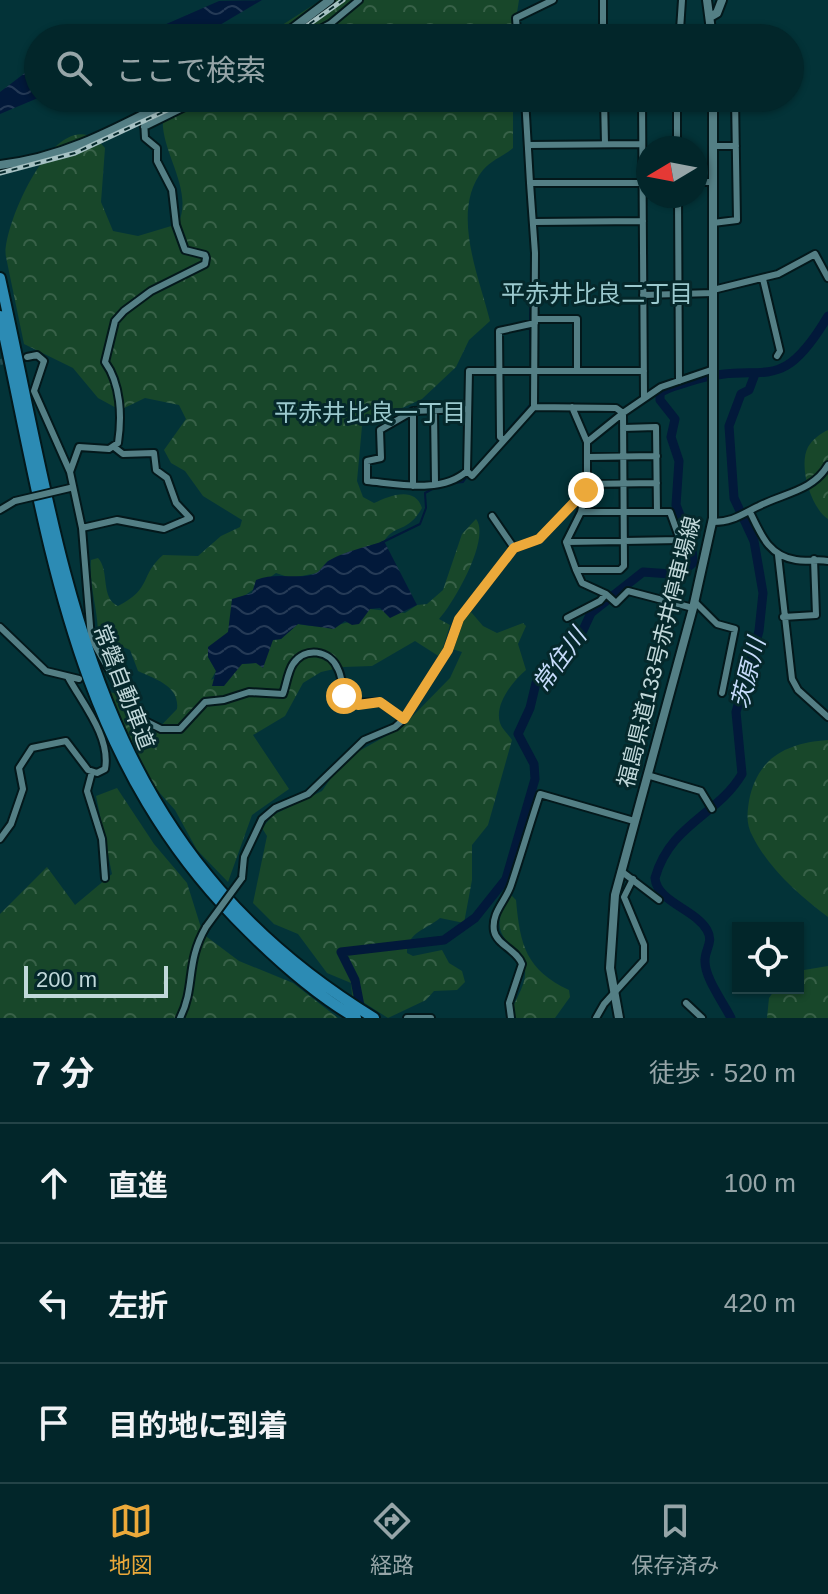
<!DOCTYPE html>
<html lang="ja">
<head>
<meta charset="utf-8">
<style>
  :root { --surface:#02262a; --page:#103236; --text:#f1f3f6; --muted:#96a5a8; --line:#234347; --accent:#eca93a }
  body { margin:0; font-family:Arial,"Noto Sans JP",sans-serif; background:var(--page); color:var(--text) }
  .controls { position:absolute; right:24px; bottom:24px; display:grid; overflow:hidden; border-radius:0px; box-shadow:0 2px 6px #0004 }
  .controls button { width:72px; height:72px; display:grid; place-items:center; padding:0; border:0; border-bottom:2px solid var(--line); background:var(--surface); color:var(--text); font:40px sans-serif }
  .compass { position:absolute; left:636px; top:136px; width:72px; height:72px; border-radius:50%; background:var(--surface); box-shadow:0 2px 6px #0004; rotate:260deg }
  .scale { position:absolute; left:24px; bottom:20px; width:144px; box-sizing:border-box; padding-left:8px; border:4px solid #c1d8da; border-top:0; font-size:22px; line-height:28px; white-space:nowrap; color:#c1d8da; -webkit-text-stroke:6px #05282b; paint-order:stroke }
  .stop { position:absolute; width:24px; height:24px; margin:-18px; border:6px solid #eca93a; border-radius:50%; background:#fff }
  .stop.end { background:#eca93a; border-color:#fff; box-shadow:0 2px 8px #0008 }
  .list { margin:0; padding:0; list-style:none }
  h2 { display:flex; justify-content:space-between; align-items:center; height:104px; margin:0; padding:0 32px; font-size:34px }
  h2 small { font-size:26px; font-weight:400; color:var(--muted) }
  .list li { display:grid; grid-template-columns:52px 1fr auto; gap:24px; align-items:center; box-sizing:border-box; height:120px; padding:0 32px; border-top:2px solid var(--line) }
  .list b { display:block; font-size:30px; white-space:nowrap }
  .list em { font-size:26px; font-style:normal; color:var(--muted) }
  .icon { flex:none; width:44px; height:44px; fill:none; stroke:currentColor; stroke-width:2; stroke-linecap:round; stroke-linejoin:round }
  .map { position:relative; flex:none; width:828px; height:1018px; overflow:hidden }
  .search { position:absolute; background:var(--surface); box-shadow:0 2px 6px #0004; left:24px; right:24px; top:24px; height:88px; display:flex; align-items:center; gap:20px; box-sizing:border-box; padding:0 28px; border-radius:44px; color:var(--muted); font-size:30px }
  .sheet { height:464px; background:var(--surface) }
  nav { display:flex; justify-content:space-around; align-items:center; box-sizing:border-box; height:112px; border-top:2px solid var(--line); background:var(--surface); font-size:22px; color:var(--muted) }
  nav a { display:grid; justify-items:center; gap:4px }
  nav .on { color:var(--accent) }
  .map>svg:first-child { display:block }
  .forest { fill:url(#forest-crowns) }
  .water { fill:url(#water-waves) }
  .lines { fill:none; stroke-linecap:round; stroke-linejoin:round }
  .stream { stroke:#02193a; stroke-width:2 }
  .river { stroke:#02193a; stroke-width:9 }
  .street-tunnel { stroke:#204c50; stroke-width:6; stroke-dasharray:6 3; stroke-linecap:butt }
  .street-casing { stroke:#03181b; stroke-width:10 }
  .secondary-casing { stroke:#03181b; stroke-width:12 }
  .highway-casing { stroke:#03181b; stroke-width:14 }
  .street { stroke:#547f85; stroke-width:6 }
  .secondary { stroke:#547f85; stroke-width:8 }
  .highway { stroke:#2c8bb4; stroke-width:10 }
  .rail-casing { stroke:#a6c1c3; stroke-width:5 }
  .rail { stroke:#05282b; stroke-width:2; stroke-dasharray:6; stroke-linecap:butt }
  .street-bridge-casing { stroke:#03181b; stroke-width:10; stroke-linecap:butt }
  .street-bridge { stroke:#547f85; stroke-width:6 }
  .route { stroke:#eca93a; stroke-width:10 }
  .labels { text-anchor:middle; dominant-baseline:central; stroke-width:6; stroke-linejoin:round; paint-order:stroke }
  .street-label { font-size:22px; fill:#c1d8da; stroke:#05282b }
  .neighbourhood-label { font-size:24px; fill:#9bc9ce; stroke:#05282b }
  .water-label { font-size:24px; font-style:italic; fill:#c7dcfb; stroke:#05282b }
</style>
</head>
<body>
<div class="map">
<svg width="828" height="1018" viewBox="0 0 828 1018">
  <defs>
    <pattern id="forest-crowns" width="20" height="18" patternUnits="userSpaceOnUse" patternTransform="scale(2)"><rect width="20" height="18" fill="#18472a"/><path d="M2 6a3 3 0 1 1 6 0M12 15a3 3 0 1 1 6 0" fill="none" stroke="#386148"/></pattern>
    <pattern id="water-waves" width="16" height="10" patternUnits="userSpaceOnUse" patternTransform="scale(2)"><rect width="16" height="10" fill="#02193a"/><path d="M0 5q4-4 8 0t8 0" fill="none" stroke="#253a56"/></pattern>
  </defs>
  <rect width="100%" height="100%" fill="#033338"/>
  <path class="forest" d="M321,0h198l-6,38h-251z
    M170,98h343v50c-9,8 -22,12 -30,22 -33,41 -4,106 7,151l-21,19 -13,27 -34,32 -60,27 -5,55 6,16 11,6c15,-7 41,-18 48,5 -15,26 -26,15 -38,33l-56,20 -11,12 -26,5 -15,-5 -32,23 -16,36 -20,25 8,14 -5,9 31,-16 14,-1 17,-23 8,-1 17,-15c24,5 53,3 72,-15l35,4 12,-8 10,-1 16,-14 19,-56 14,-15c15,19 -22,84 -37,100l11,6 -10,32 -25,-16 -43,25 -29,1 -22,5 -18,11 -18,33 -32,19 36,54 -37,26 -24,67 -31,-32 -22,-40 -25,-28 -46,-91 15,3 7,21 25,21 26,-27c3,-23 -22,-30 -39,-38l-8,-21 -20,-9 -12,-10c-1,-25 -9,-46 -7,-71l7,-2c12,13 2,40 20,48 35,-18 21,-30 45,-51l35,1 23,-20 19,-9 2,-7 -39,-24 -18,-25 -14,-8 -7,-13 22,-31 -7,-14 -34,-7 -25,12 -22,-12 -25,-30 -49,-24 -18,-87c-6,-26 53,-167 99,-109l-4,54 12,29 25,5 40,-12c20,-41 -34,-88 -8,-126z
    M828,430v89c-17,-11 -30,-53 -20,-72 4,-7 13,-14 20,-17z
    M471,612l12,14 14,7 26,-10 3,3 -8,18 8,26c-13,11 -32,34 -26,53 2,6 9,12 12,17l-24,85 -16,20v35l-8,43 -24,-5c-13,11 -34,15 -33,35l6,3 29,-6 7,13 13,8 3,11 -8,8 -23,1 -8,9 -38,18 -36,-23 -1,-12 -24,-10 -29,-39 -24,-10 -21,-21 14,-67 -5,-8 11,-13 49,-24 18,-26 12,-10 50,-28 48,-49 12,-26 -10,-3 10,-27z
    M828,740v177c-28,-21 -59,-48 -75,-80 -7,-12 -6,-23 -4,-36 8,-43 37,-58 79,-61z
    M117,788l37,56 33,39 16,51 36,27 54,22 45,35h-338v-104l47,-47 28,38 37,-31 -16,-78z
    M511,895l5,5c4,45 10,70 53,90l1,7 -15,21h-45c2,-16 17,-32 15,-48 -4,-28 -34,-26 -23,-60 2,-8 3,-11 9,-15z
    M828,966v52h-61l2,-20 7,-10h22v-17z"/>
  <path class="water" d="M262,0l-64,38h-106l34,-11 38,-2 55,-24z
    M38,63v35l-38,16v-22z
    M384,541l33,64 -27,13 -10,-10 -10,1 -11,15 -7,1 -7,-4 -11,8 -36,-5 -17,15 -8,1 -10,28 -7,-5 -14,1 -18,22h-12l4,-15 -8,-14v-10l20,-15 4,-33 20,-6 4,-13c21,-9 44,1 60,-7 6,-3 8,-10 14,-13 16,-9 36,-13 54,-19z"/>
  <g class="lines">
    <path class="stream" d="M720,30v8
      M521,98l5,75
      M530,321l2,-70
      M530,327l1,42
      M472,471l59,-67v-29
      M453,483l10,-1 5,-7
      M381,543l39,-19 6,-16 -1,-15 11,-6"/>
    <path class="river" d="M361,1011l-6,-31 -14,-28 103,-12 31,-22 31,-39 29,-100 -1,-15 -16,-30 12,-26 6,-25 42,-42 13,-28 52,-41 28,2 13,-3 9,-8 -1,-17 -16,-41 3,-44 -8,-24 4,-18 -15,-19v-7c8,-6 19,-8 28,-11 76,-25 89,20 140,-66
      M731,1018c-8,-16 -27,-41 -26,-58 0,-11 9,-18 2,-30 -12,-21 -50,-28 -52,-52 15,-54 63,-63 87,-104l-6,-62 23,-81 4,-38 -9,-52 -20,-43 -5,-72 12,-32 8,-4 6,-16"/>
    <path class="street-tunnel" d="M0,362l27,-5"/>
    <g class="street-casing">
      <path id="street" d="M553,0l-37,18 1,14 163,-2 2,-30
        M603,0v38
        M304,38l26,-14 29,-24
        M525,98l5,85h118
        M604,98l1,46
        M642,98l2,299
        M677,98v50
        M525,107l79,-1
        M150,115l-6,5 1,18 12,10v13l15,29 4,35 9,25 20,5 1,3 -1,6 -54,27 -27,20 -9,10 -10,41c16,22 17,55 13,81l-9,6 -30,-2 -9,25 12,56 9,110 44,78 26,13h19l25,-27 19,-2 25,-8 34,2c3,-8 5,-23 10,-30 12,-18 37,-14 45,5 6,12 2,24 13,34l29,-1 24,17
        M144,127l59,-29
        M528,145l114,-1
        M713,146h23
        M696,182h17
        M530,183l5,70 -1,154 82,1 7,5 38,-26 53,-18
        M678,196l1,185
        M533,222l110,-1
        M713,223l24,-3 -2,-122
        M763,279l17,72 -3,5
        M713,290l65,-16 37,-20 13,24
        M643,295l70,-2
        M535,319h42v52
        M27,357l10,-2 7,6 -10,30 36,81
        M572,407l15,35 36,-29
        M413,411l-33,19 1,28 -14,3v20c31,3 75,13 100,-10l2,-100h175
        M434,411l1,72
        M623,428l33,-1 1,85
        M503,440l-3,-3 -1,-106 36,-8
        M587,442v42l-6,28 -15,30 10,28h44l4,-4 -1,-153
        M588,457l69,-1
        M467,471l5,5 62,-69
        M587,484l70,-1
        M413,486v-75l54,-2
        M0,510l15,-9
        M750,512c11,23 19,44 46,48 11,2 21,-1 32,1
        M492,516l22,32
        M713,522c20,0 29,-8 46,-16 25,-13 54,-15 69,-41
        M82,528l35,-8 47,9 26,-11 -14,-15 -9,-25 -11,-8 -2,-17 -31,1 -9,-7
        M566,542l114,-2 -10,-28h-89
        M778,555l14,124 6,11 30,27
        M576,570l6,13 24,11 10,9 12,-12 65,17
        M695,602l22,22 18,5 -13,64
        M783,617l33,-2 -2,-56
        M567,618l33,-17 6,-7
        M0,627l46,44 33,8
        M92,772l-5,19 15,48 3,39
        M647,775l54,16 11,18
        M0,839l11,-15 12,-35 -4,-21 13,-20 34,-7 22,29 9,3 8,-4c6,-32 -23,-66 -37,-92
        M621,871l38,29
        M242,878l2,-21 18,-38 13,-11 33,-14 56,-54 31,-13 9,-8 44,-69 11,-31 55,-71 25,-9 47,-49
        M686,1003l16,15
        M180,1018c16,-32 5,-55 26,-91
        M407,1018h24
        M511,1018l-2,-15 13,-39c-5,-14 -25,-19 -28,-33 -3,-19 12,-30 17,-46 10,-30 19,-61 29,-91l94,27
        M596,1018l8,-14 40,-44v-15l-20,-48 9,-18"/>
    </g>
    <g class="secondary-casing">
      <path id="secondary" d="M707,0l5,38
        M710,17l7,-4 5,-13
        M280,38l50,-38
        M0,165c65,-7 119,-38 176,-67
        M619,1018l-9,-50 5,-73 78,-287 20,-90v-420"/>
    </g>
    <g class="highway-casing">
      <path id="highway" d="M0,278c67,299 86,564 374,740
        M0,316c49,221 70,431 235,602 36,37 76,74 121,100"/>
    </g>
    <use href="#street" class="street"/>
    <use href="#secondary" class="secondary"/>
    <use href="#highway" class="highway"/>
    <g class="rail-casing">
      <path id="rail" d="M290,38l53,-38
        M0,173l75,-20 118,-55"/>
    </g>
    <use href="#rail" class="rail"/>
    <g class="street-bridge-casing">
      <path id="street-bridge" d="M15,501l55,-13
        M206,927l36,-49"/>
    </g>
    <use href="#street-bridge" class="street-bridge"/>
  </g>
  <g class="lines">
    <path class="route" d="M344,696l14,9 22,-3 24,17 44,-69 11,-31 55,-71 25,-9 47,-49"/>
  </g>
  <g class="labels">
    <g class="street-label">
      <text transform="translate(659 652) rotate(-76)">福島県道133号赤井停車場線</text>
      <text transform="translate(124 687) rotate(69)">常磐自動車道</text>
    </g>
    <g class="neighbourhood-label">
      <text x="597" y="293">平赤井比良二丁目</text>
      <text x="370" y="412">平赤井比良一丁目</text>
    </g>
    <g class="water-label">
      <text transform="translate(559 660) rotate(-54)">常住川</text>
      <text transform="translate(748 673) rotate(-76)">茨原川</text>
    </g>
  </g>
</svg>
<div class="controls">
<button><svg class="icon" aria-label="locate" viewBox="0 0 24 24"><circle cx="12" cy="12" r="6"/><path d="M12 2v4M12 18v4M2 12h4M18 12h4"/></svg></button>
</div>
<svg class="compass" viewBox="-18 -18 36 36"><path d="M0-13l5 13h-10z" fill="#e53935"/><path d="M0 13l5-13h-10z" fill="#96a5a8"/></svg>
<div class="scale">200 m</div>
<div class="stop" style="left:344px;top:696px"></div>
<div class="stop end" style="left:586px;top:490px"></div>
<div class="search"><svg class="icon" aria-label="search" viewBox="0 0 24 24"><circle cx="10" cy="10" r="6"/><path d="M15 15l6 6"/></svg>ここで検索</div>
</div>
<section class="sheet">
<h2>7 分<small>徒歩 · 520 m</small></h2>
<ul class="list">
<li><svg class="icon" aria-label="ahead" viewBox="0 0 24 24"><path d="M12 20V5M6 11l6-6 6 6"/></svg><div><b>直進</b></div><em>100 m</em></li>
<li><svg class="icon" aria-label="left" viewBox="0 0 24 24"><path d="M17 20v-9H6M10 6l-5 5 5 5"/></svg><div><b>左折</b></div><em>420 m</em></li>
<li><svg class="icon" aria-label="arrive" viewBox="0 0 24 24"><path d="M6 21V4h12l-3 4 3 4H6"/></svg><div><b>目的地に到着</b></div></li>
</ul>
</section>
<nav>
<a class="on"><svg class="icon" aria-label="map" viewBox="0 0 24 24"><path d="M3 6l6-2 6 2 6-2v14l-6 2-6-2-6 2zM9 4v14M15 6v14"/></svg>地図</a>
<a><svg class="icon" aria-label="directions" viewBox="0 0 24 24"><path d="M12 3l9 9-9 9-9-9zM9 14v-3h6M13 9l2 2-2 2"/></svg>経路</a>
<a><svg class="icon" aria-label="saved" viewBox="0 0 24 24"><path d="M7 4h10v16l-5-4-5 4z"/></svg>保存済み</a>
</nav>
</body>
</html>
